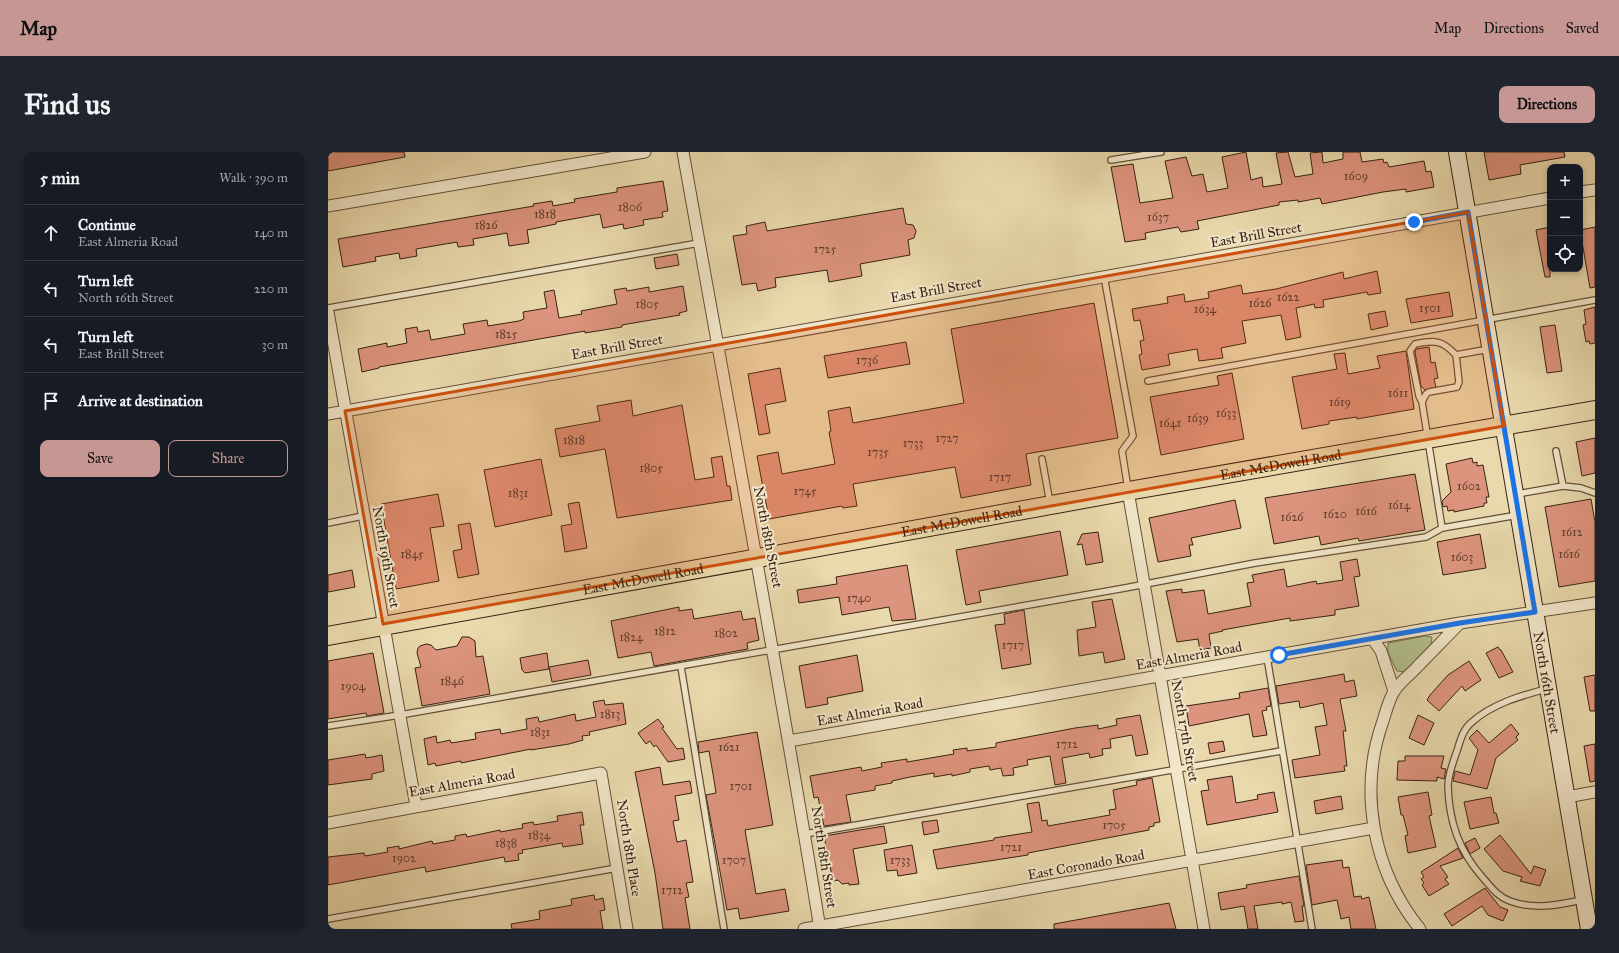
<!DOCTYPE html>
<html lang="en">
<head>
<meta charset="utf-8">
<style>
  :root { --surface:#171b24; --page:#20242c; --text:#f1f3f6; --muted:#9ea1a6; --line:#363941; --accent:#c59692 }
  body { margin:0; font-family:"IM FELL Great Primer",serif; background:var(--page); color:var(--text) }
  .controls { position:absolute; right:12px; top:12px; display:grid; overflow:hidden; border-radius:8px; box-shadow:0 2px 6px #0003 }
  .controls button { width:36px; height:36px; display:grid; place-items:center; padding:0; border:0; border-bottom:1px solid var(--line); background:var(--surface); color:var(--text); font:20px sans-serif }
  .stop { position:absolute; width:12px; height:12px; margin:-9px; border:3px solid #1a73e8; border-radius:50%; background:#fff }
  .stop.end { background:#1a73e8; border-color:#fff; box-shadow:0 1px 4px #0008 }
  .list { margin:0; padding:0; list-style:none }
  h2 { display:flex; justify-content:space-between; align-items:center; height:52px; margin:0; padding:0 16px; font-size:17px }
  h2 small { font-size:13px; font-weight:400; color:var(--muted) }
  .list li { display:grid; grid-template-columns:26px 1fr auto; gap:12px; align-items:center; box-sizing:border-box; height:56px; padding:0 16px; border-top:1px solid var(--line) }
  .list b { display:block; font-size:15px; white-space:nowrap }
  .list p { margin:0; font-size:13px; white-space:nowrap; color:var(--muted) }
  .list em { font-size:13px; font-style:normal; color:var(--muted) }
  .actions { display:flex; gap:8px; padding:12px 16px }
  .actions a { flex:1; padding:9px 0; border:1px solid var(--accent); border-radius:8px; text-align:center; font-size:14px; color:var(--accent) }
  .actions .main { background:var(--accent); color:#111 }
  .icon { flex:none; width:22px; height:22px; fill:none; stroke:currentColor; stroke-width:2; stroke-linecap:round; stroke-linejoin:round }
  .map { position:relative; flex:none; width:1267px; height:777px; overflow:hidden; border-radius:8px }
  header { display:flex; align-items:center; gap:24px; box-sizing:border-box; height:56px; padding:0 20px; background:var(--accent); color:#111 }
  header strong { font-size:19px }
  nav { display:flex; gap:22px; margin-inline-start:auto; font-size:14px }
  .intro { display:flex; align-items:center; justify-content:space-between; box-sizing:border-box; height:96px; padding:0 24px }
  h1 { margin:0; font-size:28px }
  .button { padding:10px 18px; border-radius:8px; background:var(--accent); color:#111; font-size:14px; font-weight:700 }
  main { display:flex; gap:24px; padding:0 24px }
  aside { flex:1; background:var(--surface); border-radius:8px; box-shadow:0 2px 6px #0003 }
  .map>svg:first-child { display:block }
  .green { fill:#b2c08d; stroke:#757150 }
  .building { fill:#dd947e; stroke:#382214 }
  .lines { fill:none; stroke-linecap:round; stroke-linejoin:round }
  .lane-casing { stroke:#64503a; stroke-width:8 }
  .street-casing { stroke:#64503a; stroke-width:13 }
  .secondary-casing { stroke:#382214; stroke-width:18 }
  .primary-casing { stroke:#382214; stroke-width:20 }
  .lane { stroke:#f1e6c9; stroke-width:5.5 }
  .street { stroke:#f1e6c9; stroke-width:11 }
  .secondary { stroke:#f1e6c9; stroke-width:16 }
  .primary { stroke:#e9d9ac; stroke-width:18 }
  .route { stroke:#1a73e8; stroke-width:5 }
  .marked { fill:#ce510d; fill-opacity:0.2; stroke:#ce510d; stroke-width:3; stroke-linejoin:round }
  .labels { text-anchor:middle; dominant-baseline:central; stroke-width:4; stroke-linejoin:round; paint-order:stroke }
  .number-label { font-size:12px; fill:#613e2e }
  .street-label { font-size:14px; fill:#382214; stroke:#f1e6c9 }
</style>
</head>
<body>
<header>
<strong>Map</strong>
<nav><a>Map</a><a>Directions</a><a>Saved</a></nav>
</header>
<div class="intro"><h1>Find us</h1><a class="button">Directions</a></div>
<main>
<aside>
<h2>5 min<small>Walk · 390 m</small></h2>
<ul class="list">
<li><svg class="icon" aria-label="ahead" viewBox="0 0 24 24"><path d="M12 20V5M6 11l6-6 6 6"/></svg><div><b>Continue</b><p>East Almeria Road</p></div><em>140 m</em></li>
<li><svg class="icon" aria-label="left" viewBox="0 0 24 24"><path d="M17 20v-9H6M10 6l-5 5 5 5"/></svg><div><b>Turn left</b><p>North 16th Street</p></div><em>220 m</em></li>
<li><svg class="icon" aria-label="left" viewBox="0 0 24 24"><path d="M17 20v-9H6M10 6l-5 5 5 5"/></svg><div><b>Turn left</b><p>East Brill Street</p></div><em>30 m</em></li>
<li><svg class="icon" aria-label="arrive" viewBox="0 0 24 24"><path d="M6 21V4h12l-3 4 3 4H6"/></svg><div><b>Arrive at destination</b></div></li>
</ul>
<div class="actions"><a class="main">Save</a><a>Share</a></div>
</aside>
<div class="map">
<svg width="1267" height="777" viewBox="0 0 1267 777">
  <rect width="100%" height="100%" fill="#e9d9ac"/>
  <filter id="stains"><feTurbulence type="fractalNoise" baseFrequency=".005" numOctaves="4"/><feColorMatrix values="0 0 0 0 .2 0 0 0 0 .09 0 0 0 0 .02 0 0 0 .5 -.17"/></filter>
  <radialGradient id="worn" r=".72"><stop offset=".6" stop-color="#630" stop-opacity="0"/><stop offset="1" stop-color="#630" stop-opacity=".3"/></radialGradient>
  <path class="green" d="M1097,484l7,1 -1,8 -22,24 -4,3 -8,-1 -9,-18v-10z"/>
  <path class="building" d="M0,0h76l1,5 -77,14z
    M918,0l5,28 11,-3 1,10 19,-3 -6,-31 12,-1 7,25 18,-3 -3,-21 12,-1 1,11 20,-4v-7h17l2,10 21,-3 1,4 3,-1 2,5 35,-6 2,11 5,-1 3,16 -28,5v-3l-23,3 -61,12 -2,-6 -22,4v-2l-19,2v3l-82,16 2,8 -18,3 -3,-5 -33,6 1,6 -21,3 -14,-75 22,-3 7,39 33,-5 -8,-37 21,-4 6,19 11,-2 4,18 21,-4 -6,-31z
    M1156,0h80l1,5 -45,8 1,9 -32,6z
    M335,29l5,30 -6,1 1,5 -20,3 1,5 -20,4 -1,-5 -20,4 -3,-14 -44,8v2l-29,6 2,13 -20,3 -2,-13 -34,6 1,6 -16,2 -1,-5 -41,7 1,7 -17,3 -1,-6 -24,4 1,4 -33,6 -5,-28 196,-33 -1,-2 19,-3 1,5 22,-4 -1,-3 43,-7v-4z
    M575,56l3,16 7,1 3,6 -2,7 -6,2 2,15 -50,9 2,12 -33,6 -2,-12 -52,8 1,9 -18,4 -2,-8 -14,2 -9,-49 14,-2 -1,-8 19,-4 2,9z
    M1222,75v50h-5l-9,-47z
    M1267,75v60l-5,1 -10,-58z
    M349,102l2,11 -23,4 -2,-11z
    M1049,119l4,22 -13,2 -1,-3 -44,8 1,7 -9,1 -1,-4 -18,4 5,29 -15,3 -5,-25 -39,6 4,22 -25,5 2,10 -24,3 -2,-12 -29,5 2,11 -28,5 -3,-15 3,-1 -2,-13 4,-1 -4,-20 -6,1 -2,-12 36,-6 -1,-6 17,-3 1,8 24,-4 -1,-6 33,-7 2,9 33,-5 67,-17 1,7z
    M355,134l4,25 -8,2 1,2 -58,10v2l-37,6v-2l-206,36v1l-17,4 -4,-23 29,-6v4l20,-4 -2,-14 12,-2 1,5 11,-2 2,10 34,-6 -2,-10 24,-4 1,6 31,-5 5,-2 -1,-7 24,-4 -3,-16 10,-2 5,28 23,-4 -1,-3 36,-7 -3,-14 12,-2 1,3 22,-4v5z
    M1121,140l4,24 -42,7 -5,-24z
    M766,151l24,135 -92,16 5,31 -70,13 -6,-31 -102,17 4,22 -14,2 -1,-2 -73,13 -12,-63 21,-4 4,22 53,-10 -6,-32 2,-1 -3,-20 22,-4 3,16 111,-20 -13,-74z
    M1267,155v36l-5,1 -1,-3 -3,1 -3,-17 3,-1 -2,-14z
    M1057,159l3,15 -17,4 -3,-16z
    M1227,173l7,46 -15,2 -7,-46z
    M578,190l4,22 -82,14 -4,-22z
    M1101,195l2,16 4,-1 3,16 -4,1 2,8 -11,3 -4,-4 -6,-34 1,-3z
    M1078,199l8,58 -57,10v-2l-28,4v3l-27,5 -10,-52 45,-8 -3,-15 11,-1 3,21 32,-6 -3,-12z
    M452,216l6,33 -21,4 5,28 -11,2 -11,-61z
    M904,221l12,66 -83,16 -11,-58 69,-12 -2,-9z
    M303,248l2,16 49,-11 13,75 19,-3 -3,-19 11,-2 5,30h3l2,14 -115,18 -12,-69 -45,8 -5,-28 45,-8 -3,-15z
    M1267,286v35l-13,3 -6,-34z
    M1144,306l1,5 4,-1v4l6,-1 6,32h-3l1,6h-3v3l-30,6v-2l-6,1 -1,-5 -4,1 -1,-6 9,-9 -5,-28z
    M213,307l11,56 -57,12 -11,-57z
    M1087,322l10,56 -66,11 -1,-3 -37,7 -2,-9 -45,8 -9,-46z
    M110,342l6,32 -14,2 9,53 -43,8 -15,-85z
    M1263,347l4,23v59l-36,6 -14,-80z
    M907,348l6,28 -50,10 2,7h-4l2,11 -33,6 -9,-44z
    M251,350l8,46 -22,4 -4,-26 11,-2 -4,-20z
    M142,371l9,51 -21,4 -5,-27 9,-2 -4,-24z
    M732,379l8,44 -89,16 2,11 -15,3 -10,-55z
    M770,380l5,30 -17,3 -4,-21 -5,1 5,-11z
    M1152,382l6,34 -43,7 -6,-33z
    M1029,407l3,17 -6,1 5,29 -24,4v5l-45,6v-3l-68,12 1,1 -14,3 2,14 -11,2 -2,-11 -21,3 -11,-51 16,-2v4l22,-3 4,24 43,-8 -4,-23 7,-1 -2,-7 32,-6 3,18 29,-6 1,3 26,-4 -3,-18z
    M579,413l9,54 -24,2 -3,-14 -47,8 -3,-18 -40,6 -2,-13 40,-6 -1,-7z
    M24,418l3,17 -27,5v-17z
    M784,447l13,60 -20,4 -2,-11 -24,4 -2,-26 19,-3 -4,-25z
    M351,455v4l13,-2 2,10 47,-8 2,9 12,-2 4,22 -12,3 1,6 -94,17 -3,-14 -33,6 -7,-37z
    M696,458l7,54 -29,5 -7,-44 10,-1 -1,-10z
    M134,485h7l6,4 1,16 7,-1 7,38 -68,12 -7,-38 6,-1 -4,-14 1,-5 2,-2 6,-2 5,1 5,5 21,-4z
    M1170,495l2,3h1l12,22 -14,6 -13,-25z
    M45,501l11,60 -17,3 -1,-3 -38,6v-58z
    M219,501l2,16 -24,4 -3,-3 -2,-12z
    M529,503l6,36 -36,7 1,6 -22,4 -7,-42z
    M260,508l3,15 -39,7 -3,-15z
    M1141,509l12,19 -16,11 -3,-5 -23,25 -12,-11 3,-5 18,-20z
    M1016,522l1,8 9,-2 3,16 -17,3 6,32h-3l4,35h-3l1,5 -50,7 -3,-18 28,-5 -5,-28 12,-2 -4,-22 -23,5 -1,-7 -20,3 -3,-18z
    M1267,523v36h-5l-6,-34z
    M940,536l3,18 -5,1 1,3 -5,1 5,24 -14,2 -4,-23 -60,12 -3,-20 54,-8 -1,-5z
    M276,548l1,5 18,-2 3,21 -37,8 1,3 -8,1 1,4 -14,4 -38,6v-1l-70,14v-2l-25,5 -1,-3 -7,2 -4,-26 12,-3 1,7 13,-3 1,3 25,-4 -1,-6 25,-4 1,5 26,-5 -1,-10 12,-2 1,5 36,-8 1,7 20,-4 -3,-15z
    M812,563l8,39 -12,2 -4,-21 -22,4 1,9 -9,1 1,6 -13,3 -1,-5 -27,5 4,25 -11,2 -5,-29 -23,4 1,5 -15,3 1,7 -11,1 -2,-8 -11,2 -1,-4 -19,3v3l-18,4v-2l-18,3v-4l-24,4 -18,4v2l-17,3v4l-29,5 5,27 -27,4 -6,-29 -4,1 -4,-22 51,-9 1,4 20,-4 -1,-4 26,-4v3l47,-8 -1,-4 14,-2v3l29,-4v-4l79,-15 23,-3v4l19,-4 -1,-6z
    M1090,563l16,8 -10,22 -15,-7z
    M330,567l6,8 -2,1 15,21 6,-1 2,11 -17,3 -12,-17 -2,2 -4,-6 -4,3 -8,-11z
    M1183,572l8,10 -3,3 2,3 -22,18 -9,31 -34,-8 2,-10 15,4 8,-25 -9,-12 8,-8 12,13z
    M429,580l16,93 -28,5 11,64 29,-5 4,22 -49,8 -2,-11 -11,2 -21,-115 10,-2 -2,-13 -5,-29 -10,2 -1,-11z
    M895,589l2,10 -15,3 -2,-11z
    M1267,592v37l-5,1 -6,-36z
    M37,602l1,4 16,-3 2,16 -12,3v5l-44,6v-25z
    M1077,604h39l-3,12 5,1 -2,10 -7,-2v4l-40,-1 1,-19h7z
    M332,615l3,18 27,-4 2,12 -17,3 4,24 -6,1 4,21 9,-2 7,42 -7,1 3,14 -4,1 5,31h-27l-8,-56 -20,-101z
    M904,624l4,27 22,-4 -1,-4 17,-3 4,20 -71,13 -6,-34 8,-1 -2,-10z
    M824,626l8,44 -6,1v3l-5,1v3l-121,23v2l-91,14 -4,-19 61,-10v-2l38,-6 -5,-28 12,-2 3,19 5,-1 1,6 62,-11 -1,-5 7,-1 -3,-19 24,-5 -1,-4z
    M1100,640l4,23 -3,1 7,31 -28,6 -3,-17 3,-1 -5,-20h-2l-3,-18z
    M1013,644l2,13 -27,5 -2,-13z
    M1163,645l3,16h2l3,10 -29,6 -6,-27z
    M254,660l2,13h-4l3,19 -20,3 -1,-4 -40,7 1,3 -5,1 1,6 -14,2 -1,-5 -78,15 -1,-5 -97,18v-28l36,-4 1,3 23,-4 -1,-4 12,-2v3l33,-8 1,3 22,-4v-4l11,-2 1,3 33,-7v2l23,-4 -1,-4 11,-2 1,3 24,-4 -1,-5z
    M609,668l2,12 -15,3 -2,-13z
    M556,674l3,17 -34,6 6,35 -10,1v-2l-7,1 -4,-4 -5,1 -9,-45z
    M1172,683l31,39 3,-8 12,4 -6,16 -20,-5 2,-4 -19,-6 -19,-22z
    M1147,686l5,10 -10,6 -5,-11z
    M584,693l5,28 -19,3 -1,-6 -10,1 -3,-21z
    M1130,696l5,10 -23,8 8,11 -3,2 4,5 -20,12 -7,-11 2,-2 -3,-4 3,-2 -3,-5z
    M1014,708l1,8 6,-1 5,30 7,-1 1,3 7,-2 7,32h-25l-2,-12 -8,2 -4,-19 -25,5 -6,-40z
    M971,724l5,30h-2l2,15 -9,1 -4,-20 -9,2v-2l-28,4 4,23h-10l-4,-23 -23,4 -3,-17 29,-5 -1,-3z
    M1157,736l15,19 8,3 -5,11 -15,-6 -6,-9 -30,20 -8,-12z
    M266,743l1,5 8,-2 2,12 -5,1 3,18h-91l-1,-5 29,-5 -1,-8 33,-6 -1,-6z
    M841,751l7,26h-122v-5z"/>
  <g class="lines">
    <g class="lane-casing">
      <path id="lane" d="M783,8l50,-8
        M776,124l29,160 -11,15 6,38
        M0,156l371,-65
        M820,229l447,-81
        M1094,250l4,-8 3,-2 28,-5 2,-5 -3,-27 33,-6
        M714,307l8,44
        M1235,334l18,2 14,5
        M1189,342l46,-8 -7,-35
        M0,371l35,-7
        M1114,376l-20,-126 -3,-6 -9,-45 5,-7c20,-4 27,-4 41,11
        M939,505l45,272
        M353,515l43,262
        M1218,537c-26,7 -54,15 -74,33 -9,7 -12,19 -15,29 -4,11 -9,24 -9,35 1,36 11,65 35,92 8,9 15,19 27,23 23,9 49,4 72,-1
        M0,574l72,-11 725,-127 130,-25 171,-26 16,-9 76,-13
        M477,682l476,-83
        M0,767l289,-51"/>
    </g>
    <g class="street-casing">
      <path id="street" d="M355,0c46,259 95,517 137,777
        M1252,40l15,-2
        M0,54l317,-54
        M0,160l88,494
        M0,262l1222,-216
        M800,339l76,438
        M1044,486l9,13 13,40
        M461,589l671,-118 135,-20
        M1239,645l28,-5
        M0,671l273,-50 26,156
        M476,777l570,-101
        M1092,777c-47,-58 -62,-138 -37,-208 3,-9 6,-23 12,-31 6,-9 16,-16 23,-24 14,-14 28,-29 42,-43"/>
    </g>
    <g class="secondary-casing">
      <g id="secondary">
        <path id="s1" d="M1129,0l132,777"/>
      </g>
    </g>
    <g class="primary-casing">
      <g id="primary">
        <path id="s2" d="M0,484l800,-145 467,-81"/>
      </g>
    </g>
    <use href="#lane" class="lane"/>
    <use href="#street" class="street"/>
    <use href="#secondary" class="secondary"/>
    <use href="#primary" class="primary"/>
  </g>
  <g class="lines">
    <path class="route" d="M951,503l181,-32 75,-11 -67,-400 -54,10"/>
  </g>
  <path class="marked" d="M1140,60l36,214 -1121,198 -38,-213z"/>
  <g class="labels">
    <g class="number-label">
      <text x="1028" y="24">1609</text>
      <text x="302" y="55">1806</text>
      <text x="217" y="62">1818</text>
      <text x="830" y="65">1637</text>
      <text x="158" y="73">1826</text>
      <text x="497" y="97">1725</text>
      <text x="960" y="145">1622</text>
      <text x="932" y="151">1626</text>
      <text x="319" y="152">1805</text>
      <text x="1102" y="156">1501</text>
      <text x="877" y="157">1634</text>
      <text x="178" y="182">1825</text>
      <text x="539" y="208">1736</text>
      <text x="1070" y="241">1611</text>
      <text x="1012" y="250">1619</text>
      <text x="898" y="261">1633</text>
      <text x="870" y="266">1639</text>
      <text x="842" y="271">1641</text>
      <text x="619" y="286">1727</text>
      <text x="246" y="288">1818</text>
      <text x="585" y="291">1733</text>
      <text x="550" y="300">1735</text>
      <text x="323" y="316">1805</text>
      <text x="672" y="325">1717</text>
      <text x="1141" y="334">1602</text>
      <text x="477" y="339">1745</text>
      <text x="190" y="341">1831</text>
      <text x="1071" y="353">1614</text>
      <text x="1038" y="359">1616</text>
      <text x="1007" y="362">1620</text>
      <text x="964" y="365">1626</text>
      <text x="1244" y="380">1612</text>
      <text x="84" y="402">1845</text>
      <text x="1241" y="402">1616</text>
      <text x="1134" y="405">1603</text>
      <text x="531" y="446">1740</text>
      <text x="337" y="479">1812</text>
      <text x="398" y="481">1802</text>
      <text x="303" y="485">1824</text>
      <text x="685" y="493">1717</text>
      <text x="124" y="529">1846</text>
      <text x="25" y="534">1904</text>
      <text x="282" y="562">1813</text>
      <text x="212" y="580">1831</text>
      <text x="739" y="592">1712</text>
      <text x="401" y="595">1621</text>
      <text x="413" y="634">1701</text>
      <text x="786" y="673">1705</text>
      <text x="211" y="683">1834</text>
      <text x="178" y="691">1838</text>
      <text x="683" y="695">1721</text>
      <text x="76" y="706">1902</text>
      <text x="406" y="708">1707</text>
      <text x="572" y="708">1733</text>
      <text x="344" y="738">1712</text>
    </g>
    <g class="street-label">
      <text transform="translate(928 83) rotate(-10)">East Brill Street</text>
      <text transform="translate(608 138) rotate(-10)">East Brill Street</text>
      <text transform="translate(289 195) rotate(-10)">East Brill Street</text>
      <text stroke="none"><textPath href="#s2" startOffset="968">East McDowell Road</textPath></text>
      <text stroke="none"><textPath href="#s2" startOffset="644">East McDowell Road</textPath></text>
      <text transform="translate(440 385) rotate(79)">North 18th Street</text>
      <text transform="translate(58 405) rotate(80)">North 19th Street</text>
      <text stroke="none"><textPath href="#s2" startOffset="320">East McDowell Road</textPath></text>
      <text transform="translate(861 504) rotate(-10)">East Almeria Road</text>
      <text stroke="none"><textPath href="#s1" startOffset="538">North 16th Street</textPath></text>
      <text transform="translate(542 560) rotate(-10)">East Almeria Road</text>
      <text transform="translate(857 579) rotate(80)">North 17th Street</text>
      <text transform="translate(134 631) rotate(-10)">East Almeria Road</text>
      <text transform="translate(301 696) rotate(81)">North 18th Place</text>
      <text transform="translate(496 705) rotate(81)">North 18th Street</text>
      <text transform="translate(758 713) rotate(-10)">East Coronado Road</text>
    </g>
  </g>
  <rect width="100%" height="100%" filter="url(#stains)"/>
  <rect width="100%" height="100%" fill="url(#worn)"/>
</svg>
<div class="controls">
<button>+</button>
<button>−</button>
<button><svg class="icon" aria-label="locate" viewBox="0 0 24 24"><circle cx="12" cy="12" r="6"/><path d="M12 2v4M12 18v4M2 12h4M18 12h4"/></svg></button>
</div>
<div class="stop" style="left:951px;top:503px"></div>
<div class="stop end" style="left:1086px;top:70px"></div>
</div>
</main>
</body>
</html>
